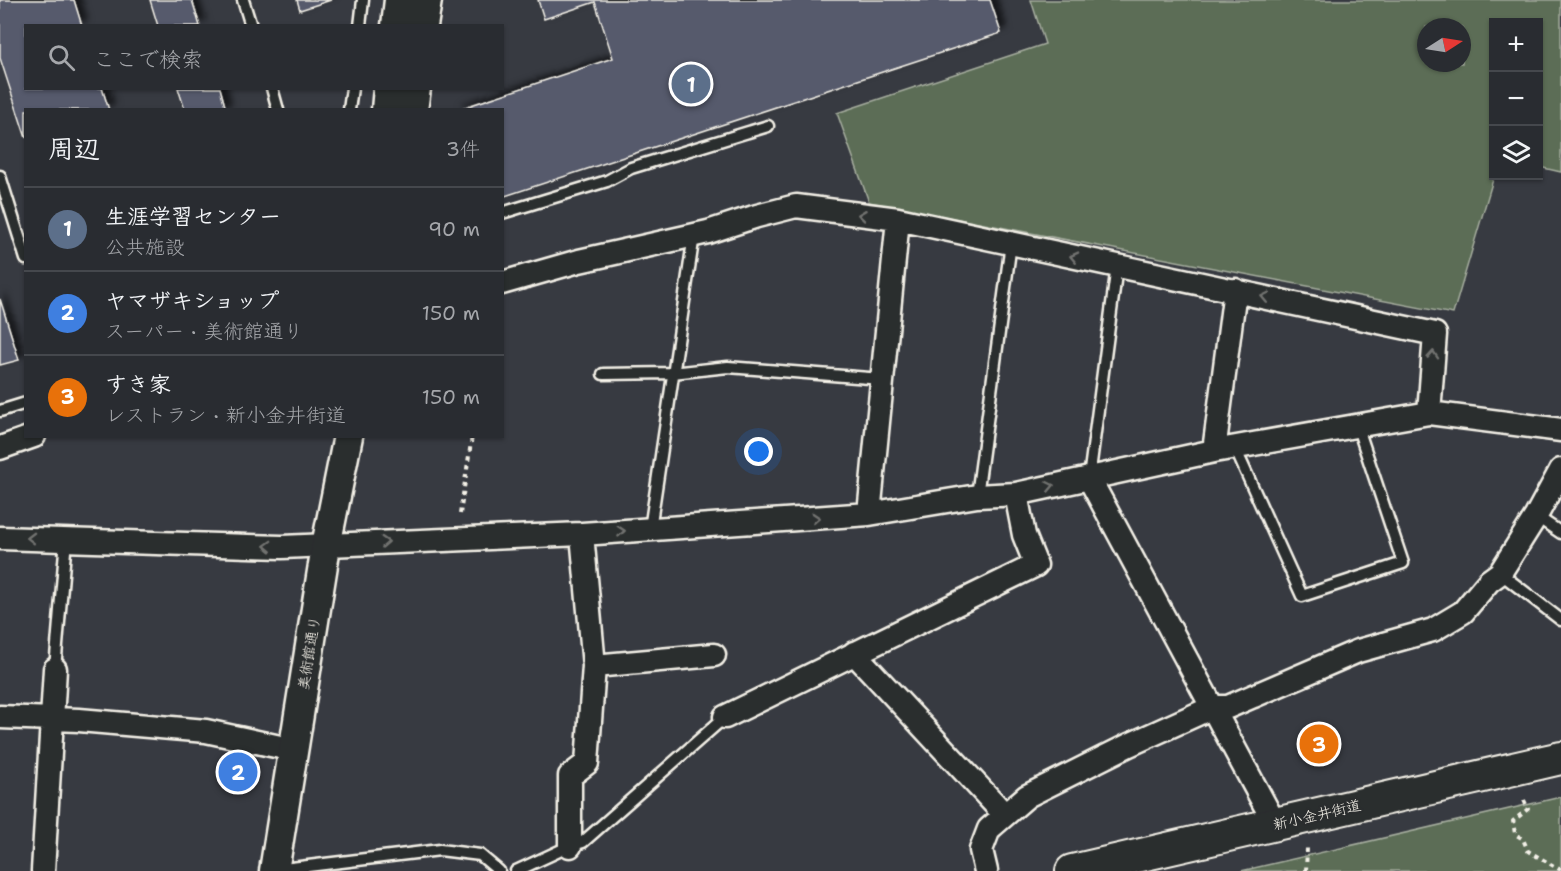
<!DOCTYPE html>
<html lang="ja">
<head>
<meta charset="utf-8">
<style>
  :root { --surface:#292c31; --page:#35383d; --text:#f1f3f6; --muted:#a5a7ab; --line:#45484d; --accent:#ffd166 }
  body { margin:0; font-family:"Shantell Sans","Klee One",sans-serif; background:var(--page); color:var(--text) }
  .controls { position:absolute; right:18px; top:18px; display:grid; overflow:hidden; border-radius:0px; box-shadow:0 2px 4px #0004 }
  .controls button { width:54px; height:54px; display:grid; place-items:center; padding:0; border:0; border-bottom:2px solid var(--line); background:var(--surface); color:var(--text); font:30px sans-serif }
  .compass { position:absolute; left:1417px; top:18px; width:54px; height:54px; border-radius:50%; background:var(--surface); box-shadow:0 2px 4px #0004; rotate:78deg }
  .you { position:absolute; left:759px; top:452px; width:21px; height:21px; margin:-15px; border:4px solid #fff; border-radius:50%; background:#1a73e8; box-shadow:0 0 0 9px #1a73e833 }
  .badge { display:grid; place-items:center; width:39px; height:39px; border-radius:50%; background:var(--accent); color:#fff; font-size:20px; font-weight:700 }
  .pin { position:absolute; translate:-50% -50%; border:3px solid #fff; box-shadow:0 2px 6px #0006 }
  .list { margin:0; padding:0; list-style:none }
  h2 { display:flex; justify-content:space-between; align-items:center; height:78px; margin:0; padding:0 24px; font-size:26px }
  h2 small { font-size:20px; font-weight:400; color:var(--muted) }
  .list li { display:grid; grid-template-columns:39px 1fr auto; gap:18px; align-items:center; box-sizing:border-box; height:84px; padding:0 24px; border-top:2px solid var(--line) }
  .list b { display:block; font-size:22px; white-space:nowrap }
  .list p { margin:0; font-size:20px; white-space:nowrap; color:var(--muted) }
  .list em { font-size:20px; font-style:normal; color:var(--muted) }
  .icon { flex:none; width:33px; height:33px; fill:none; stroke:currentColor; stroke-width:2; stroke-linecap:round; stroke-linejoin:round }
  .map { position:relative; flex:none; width:1561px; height:871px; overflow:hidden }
  .search { position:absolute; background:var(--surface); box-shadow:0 2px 4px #0004; left:24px; top:24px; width:480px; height:66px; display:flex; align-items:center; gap:15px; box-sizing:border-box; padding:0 21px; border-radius:0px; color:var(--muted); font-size:22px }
  .panel { position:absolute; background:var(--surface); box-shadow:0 2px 4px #0004; left:24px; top:108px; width:480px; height:330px; border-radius:0px }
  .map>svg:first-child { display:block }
  .green { fill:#5b6d57; stroke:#a8afa0; stroke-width:1.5; fill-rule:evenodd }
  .building { fill:#565a6c; stroke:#f4f1e8; stroke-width:1.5; filter:url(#shadow) }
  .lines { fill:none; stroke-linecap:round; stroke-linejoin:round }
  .service-casing { stroke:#f4f1e8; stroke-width:15 }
  .minor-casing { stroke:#f4f1e8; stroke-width:27 }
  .tertiary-casing { stroke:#f4f1e8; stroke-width:33 }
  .secondary-casing { stroke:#f4f1e8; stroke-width:36 }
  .path { stroke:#f4f1e8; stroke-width:4; stroke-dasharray:4.5 4.5; stroke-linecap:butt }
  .service { stroke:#2a2d2e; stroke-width:10 }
  .minor { stroke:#2a2d2e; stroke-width:22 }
  .tertiary { stroke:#2a2d2e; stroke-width:28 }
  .secondary { stroke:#2a2d2e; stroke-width:32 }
  .oneway { stroke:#71726f }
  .labels { text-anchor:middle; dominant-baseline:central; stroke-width:4.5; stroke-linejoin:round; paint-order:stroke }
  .street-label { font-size:15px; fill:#f4f1e8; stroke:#2a2d2e }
</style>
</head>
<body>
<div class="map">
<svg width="1561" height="871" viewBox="0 0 1561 871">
  <defs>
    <filter id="shadow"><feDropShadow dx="5.5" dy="-5.5" stdDeviation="3" flood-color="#0009"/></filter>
  </defs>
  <rect width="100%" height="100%" fill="#373a41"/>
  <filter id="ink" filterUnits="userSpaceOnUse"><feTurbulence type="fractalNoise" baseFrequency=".0167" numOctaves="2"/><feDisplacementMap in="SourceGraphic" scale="12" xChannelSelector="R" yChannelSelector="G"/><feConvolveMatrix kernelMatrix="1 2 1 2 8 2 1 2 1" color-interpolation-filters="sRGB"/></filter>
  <g filter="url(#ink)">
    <path class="green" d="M1031,0h530v172l-22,-5 -1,-145h-44v154l-41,138 -584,-112 -32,-89 208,-69zM1426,27h36v36h-36z
      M1561,797v74h-320z"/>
    <path class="building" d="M0,0h74l8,26h-56v62h76l7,22h-83v28l-26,-80z
      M150,0h42l8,26h-42z
      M297,0h34l-31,10z
      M538,0h452l11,33 -499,164v-87h-46l157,-52 -18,-56 -51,17z
      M178,88h42l6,22h-41z
      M0,299l19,61 -19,5z"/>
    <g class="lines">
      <g class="service-casing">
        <path id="service" d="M243,0l8,26
          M360,26l3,-26
          M272,88l6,22
          M349,110l3,-22
          M0,176l26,83
          M502,213l105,-32 24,-13 137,-42
          M603,374l69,-1 56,-6 154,12
          M0,411l26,-8
          M1235,448l67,148 101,-33 -46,-138
          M1089,478l28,-212
          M977,496l34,-253
          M1536,516l25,17
          M650,529l44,-294
          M1500,573l61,47
          M55,669l11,-130
          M275,870l165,-20 40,5 19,16
          M516,871l54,-25 13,-4 142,-125"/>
      </g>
      <g class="minor-casing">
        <path id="minor" d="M502,283l77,-22 129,-29 49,-16 39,-10 102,13 537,115 -6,79
          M0,448l34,-12
          M1214,451l21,-161
          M1089,478l186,346
          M869,514l29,-295
          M0,538l282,9 300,-13 287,-20 108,-18 39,-2 198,-43 215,-38 132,17
          M854,653l151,162
          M594,666l120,-11
          M0,717l79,3 127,11 88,19
          M725,717l311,-152 -12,-30 -8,-41
          M570,846v-70l17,-13 7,-97 -12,-132
          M43,871l12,-202
          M986,871l-5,-21 8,-21 38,-33 102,-51 84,-38h15l130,-56 75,-21 30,-18 26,-31 11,-8 36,-57 25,-46"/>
      </g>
      <g class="tertiary-casing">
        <path id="tertiary" d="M396,26l3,-26
          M423,26l4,-26
          M386,110l2,-22
          M413,110l3,-22
          M274,871l52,-325 22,-110"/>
      </g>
      <g class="secondary-casing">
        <path id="secondary" d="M1072,871l489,-113"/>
      </g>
      <path class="path" d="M460,514l12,-78
        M1524,800l4,9 -15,12 2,13 8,5 5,12 33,19
        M1306,871l1,-23"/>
      <use href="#service" class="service"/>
      <use href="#minor" class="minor"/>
      <use href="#tertiary" class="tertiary"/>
      <use href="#secondary" class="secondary"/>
    </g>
    <defs><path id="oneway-chevron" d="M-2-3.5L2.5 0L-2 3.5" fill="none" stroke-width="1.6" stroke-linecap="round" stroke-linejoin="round" transform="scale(1.5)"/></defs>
    <g class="oneway">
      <use href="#oneway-chevron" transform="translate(862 215) rotate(-173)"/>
      <use href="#oneway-chevron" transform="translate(1074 257) rotate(-167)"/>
      <use href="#oneway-chevron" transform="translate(1265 297) rotate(-168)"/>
      <use href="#oneway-chevron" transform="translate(1433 355) rotate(-86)"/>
      <use href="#oneway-chevron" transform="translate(1050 486) rotate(-12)"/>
      <use href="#oneway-chevron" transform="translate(816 518) rotate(-4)"/>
      <use href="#oneway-chevron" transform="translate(621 531) rotate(-4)"/>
      <use href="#oneway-chevron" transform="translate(31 538) rotate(-179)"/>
      <use href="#oneway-chevron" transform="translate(385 542) rotate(-3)"/>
      <use href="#oneway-chevron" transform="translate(268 546) rotate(-178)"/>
    </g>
  </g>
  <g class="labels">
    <g class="street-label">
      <text transform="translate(309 653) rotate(-81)">美術館通り</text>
      <text transform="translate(1317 815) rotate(-13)">新小金井街道</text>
    </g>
  </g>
</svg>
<div class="controls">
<button>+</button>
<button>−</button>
<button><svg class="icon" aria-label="layers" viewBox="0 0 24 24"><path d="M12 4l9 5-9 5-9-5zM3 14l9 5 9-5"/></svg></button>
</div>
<svg class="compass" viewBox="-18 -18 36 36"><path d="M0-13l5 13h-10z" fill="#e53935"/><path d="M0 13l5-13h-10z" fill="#a5a7ab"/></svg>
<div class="you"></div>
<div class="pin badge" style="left:691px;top:84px;background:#5c6f8a">1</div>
<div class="pin badge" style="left:238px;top:772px;background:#3f7fe0">2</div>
<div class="pin badge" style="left:1319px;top:744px;background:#e8710a">3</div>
<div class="search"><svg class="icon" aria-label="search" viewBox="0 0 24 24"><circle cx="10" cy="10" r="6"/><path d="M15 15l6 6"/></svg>ここで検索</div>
<section class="panel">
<h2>周辺<small>3件</small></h2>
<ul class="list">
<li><span class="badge" style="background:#5c6f8a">1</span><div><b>生涯学習センター</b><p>公共施設</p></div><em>90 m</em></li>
<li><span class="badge" style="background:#3f7fe0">2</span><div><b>ヤマザキショップ</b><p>スーパー · 美術館通り</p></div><em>150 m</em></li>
<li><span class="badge" style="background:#e8710a">3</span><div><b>すき家</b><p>レストラン · 新小金井街道</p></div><em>150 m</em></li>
</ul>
</section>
</div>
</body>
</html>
